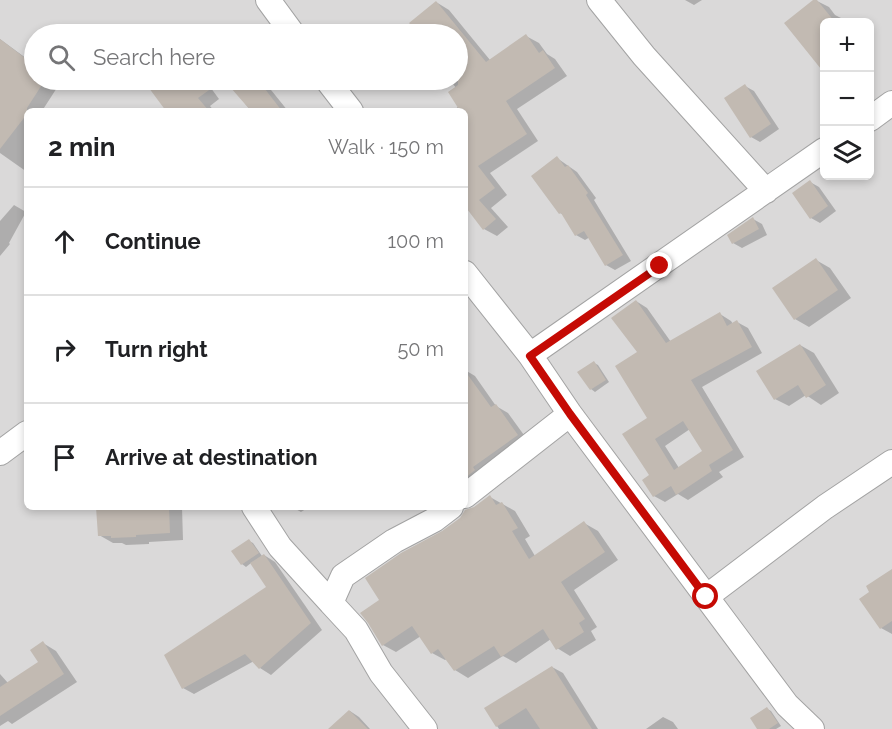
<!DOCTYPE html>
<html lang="en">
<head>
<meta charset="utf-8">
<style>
  :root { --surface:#fff; --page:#f6f6f6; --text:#202124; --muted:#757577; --line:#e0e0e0 }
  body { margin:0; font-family:Raleway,sans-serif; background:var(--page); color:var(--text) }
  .controls { position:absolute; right:18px; top:18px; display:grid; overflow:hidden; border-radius:9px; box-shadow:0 3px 9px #0003 }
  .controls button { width:54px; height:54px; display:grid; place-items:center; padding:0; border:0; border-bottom:2px solid var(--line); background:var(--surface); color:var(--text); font:30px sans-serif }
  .stop { position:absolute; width:18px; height:18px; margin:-14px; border:4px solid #c50a04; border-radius:50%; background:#fff }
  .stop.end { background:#c50a04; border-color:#fff; box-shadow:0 2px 6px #0008 }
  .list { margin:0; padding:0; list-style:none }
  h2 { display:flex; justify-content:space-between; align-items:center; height:78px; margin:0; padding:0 24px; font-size:26px }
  h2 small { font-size:20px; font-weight:400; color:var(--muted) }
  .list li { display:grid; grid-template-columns:39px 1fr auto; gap:18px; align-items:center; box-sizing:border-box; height:108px; padding:0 24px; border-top:2px solid var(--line) }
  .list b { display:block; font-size:22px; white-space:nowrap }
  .list em { font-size:20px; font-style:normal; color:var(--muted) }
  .icon { flex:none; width:33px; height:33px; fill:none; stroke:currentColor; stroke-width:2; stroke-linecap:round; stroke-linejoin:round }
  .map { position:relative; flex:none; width:892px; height:729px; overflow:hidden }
  .search { position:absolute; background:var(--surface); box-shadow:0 3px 9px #0003; left:24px; top:24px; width:444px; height:66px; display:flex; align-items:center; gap:15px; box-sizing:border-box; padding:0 21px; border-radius:33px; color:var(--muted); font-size:22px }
  .panel { position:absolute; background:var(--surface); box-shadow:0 3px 9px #0003; left:24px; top:108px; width:444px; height:402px; border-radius:9px }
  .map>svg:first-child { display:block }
  .residential { fill:#dad9d9; fill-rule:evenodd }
  .shadow { fill:#0003; fill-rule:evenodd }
  .building { fill:#c2bab2; fill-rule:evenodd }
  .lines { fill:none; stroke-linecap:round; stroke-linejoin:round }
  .street-casing { stroke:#a3a3a3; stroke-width:26 }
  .street { stroke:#fff; stroke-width:24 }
  .route { stroke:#c50a04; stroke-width:8 }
</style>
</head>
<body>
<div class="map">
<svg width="892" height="729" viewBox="0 0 892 729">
  <rect width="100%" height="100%" fill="#eeeae2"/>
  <path class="residential" d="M0,0h892v729h-892zM824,22h46v154h-46zM34,34h424v46h-424zM27,111h438v396h-438z"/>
  <path class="shadow" d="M685,0h17l-8,5z
    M815,0l14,7 6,8 14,7h-25z
    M436,2l13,8 41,50 36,-24 13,7 8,11 8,5 12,17 -50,33 21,32 -48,32 17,22 -16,13 17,19 -11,9 -13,-7 -19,-25v-93h-12l6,-5 -3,-18 -6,-8h8v-46h-37l-9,-11z
    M0,39l34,25v16h28l-20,31h-15v61l-27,-19z
    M154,80h51l14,19 -9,7 4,5h-46l-20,-27z
    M236,80h27l25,31h-37l-21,-27z
    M745,86l9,5 25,38 -19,13 -9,-5z
    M557,158l20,14 19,26 -2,2 37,61 -16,9 -9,-5 -16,-28 -5,3 -9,-5 -12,-20 -4,-2z
    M810,182l9,5 17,24 -16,12 -9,-5z
    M14,205l12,7 -17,31 1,1 -10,12v-35z
    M753,219l9,5 5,11 -25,13 -9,-5z
    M816,260l14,8 21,30 -42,29 -14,-8z
    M636,301l11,7 24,34 49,-28 11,7 2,3 4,-2 11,6 14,25 -60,34 42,70 -25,15 4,5 -35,23 -10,-6 -13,8 -11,-6 -3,-20 -2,-58 -10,-65zM690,429l14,23 -25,16 -14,-22z
    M800,345l14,8 25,40 -18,12 -15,-10 -17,11 -14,-7z
    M594,363l4,2 11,17 -14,10 -4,-3z
    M465,370l10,6 21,30 12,7 21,29 -52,44 -12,-7z
    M490,497l25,14 15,25 -5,3 10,17 49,-33 14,8 20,29 -44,30 23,37 -6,4 5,9 -26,16 -13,-8 -6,-9 -35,24 -13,-7 -35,22 -13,-8 -8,-11 -2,1 -13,-7 -11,-17 -25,16 -13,-7 -2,-45 62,-67z
    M98,507h84l1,33 -34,2v2l-23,1 -4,-2h-9l-14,-8z
    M292,507h17l-8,5z
    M249,541l4,2 9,13 2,-1 11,7 47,68 -51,45 -11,-7 -6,-7 -60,33 -11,-6 85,-101 -17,-24 -5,4 -4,-3 -9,-12z
    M892,570v64l-11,-6z
    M43,643l13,8 21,31 -65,42 -4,-3 -8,5v-52l8,9 32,-20z
    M552,667l11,6 35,56h-99l-13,-20z
    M767,709l4,2 10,15 -5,3h-17z
    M350,711l9,6 11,12h-37z
    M663,717l10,5 5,7h-32z"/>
  <path class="building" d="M813,0h4l18,22h-10v52l-41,-51z
    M436,1l50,61 40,-28 13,19 4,-3 12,18 -49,33 21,33 -49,32 17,22 -16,12 17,19 -13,11 -16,-21 -2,2v-100h-5l-12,-19 10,-7v-51h-39l-10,-11z
    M0,39l34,26v15h11l-18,28v6l-27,35z
    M143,80h80l-25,18 11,13h-43z
    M224,80h34l24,31h-31z
    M745,84l26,40 -21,14 -26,-40z
    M557,156l8,11 3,-2 20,28 -2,2 37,60 -18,11 -21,-35 -9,5 -14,-23 -2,1 -28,-38z
    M810,180l18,26 -18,13 -18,-26z
    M753,217l6,12 -27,15 -5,-9z
    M816,258l22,32 -44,30 -22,-32z
    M636,300l30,43 54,-31 7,14 10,-6 15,27 -61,33 42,70 -24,15 3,6 -36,24 -5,-9 -18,11 -11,-17 7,-5 -27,-41 25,-16 -32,-52 22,-14 -26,-34zM683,421l19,30 -28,19 -19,-31z
    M800,344l26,41 -20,13 -8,-13 -24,15 -18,-29z
    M594,361l12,19 -16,10 -13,-18z
    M465,371l26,36 5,-3 22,31 -45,32 2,3 -10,8z
    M490,495l6,10 6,-3 16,26 -6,3 17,28 55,-38 21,31 -44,30 24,37 -6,4 5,9 -28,18 -13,-21 -42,28 -7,-11 -40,25 -16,-22 -7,5 -19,-28 -30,20 -14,-23 -8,-10 19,-13 -14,-22 36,-25 41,-22 18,-13 5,-8 9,-3z
    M96,507h73l1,26 -34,2v2l-25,1v-2h-13z
    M249,539l10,14 -18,12 -10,-14z
    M264,554l47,69 -52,46 -14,-15 -63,35 -18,-34 102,-68 -16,-24z
    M892,569v52l-12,8 -21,-30 10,-7 -3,-6z
    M43,641l21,33 -64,42v-29l38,-25 -8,-12z
    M552,666l40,63h-52l-14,-21 -30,19 -12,-19z
    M767,707l11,16 -9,6h-12l-7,-11z
    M349,710l19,19h-40z"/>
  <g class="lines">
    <g class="street-casing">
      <path id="street" d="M268,0l25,34
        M599,0l45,56 122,135
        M327,80l24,31
        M870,119l22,-16
        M465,273l65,82 40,59 217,291 25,24
        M530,355l294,-205
        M0,453l27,-20
        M465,496l105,-82
        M254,507l26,40 51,56
        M706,597l119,-90 67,-45
        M425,729l-44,-56 -25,-43 -25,-27 12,-27 51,-35 40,-21 17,-13"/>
    </g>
    <use href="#street" class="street"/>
  </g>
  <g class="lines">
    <path class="route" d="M660,266l-130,90 40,58 136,183"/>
  </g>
</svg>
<div class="controls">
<button>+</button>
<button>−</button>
<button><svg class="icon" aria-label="layers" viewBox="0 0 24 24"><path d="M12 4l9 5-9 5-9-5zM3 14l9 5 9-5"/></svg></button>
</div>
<div class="stop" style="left:706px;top:597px"></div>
<div class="stop end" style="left:660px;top:266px"></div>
<div class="search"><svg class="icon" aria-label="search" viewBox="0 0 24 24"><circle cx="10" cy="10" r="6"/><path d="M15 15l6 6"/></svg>Search here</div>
<section class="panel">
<h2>2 min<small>Walk · 150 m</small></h2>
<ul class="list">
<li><svg class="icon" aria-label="ahead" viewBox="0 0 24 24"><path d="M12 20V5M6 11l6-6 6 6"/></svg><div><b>Continue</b></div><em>100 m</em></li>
<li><svg class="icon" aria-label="right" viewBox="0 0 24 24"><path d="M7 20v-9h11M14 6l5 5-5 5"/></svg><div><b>Turn right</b></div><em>50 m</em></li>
<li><svg class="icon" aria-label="arrive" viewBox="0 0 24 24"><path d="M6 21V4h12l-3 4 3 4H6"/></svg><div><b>Arrive at destination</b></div></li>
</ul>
</section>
</div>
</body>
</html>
